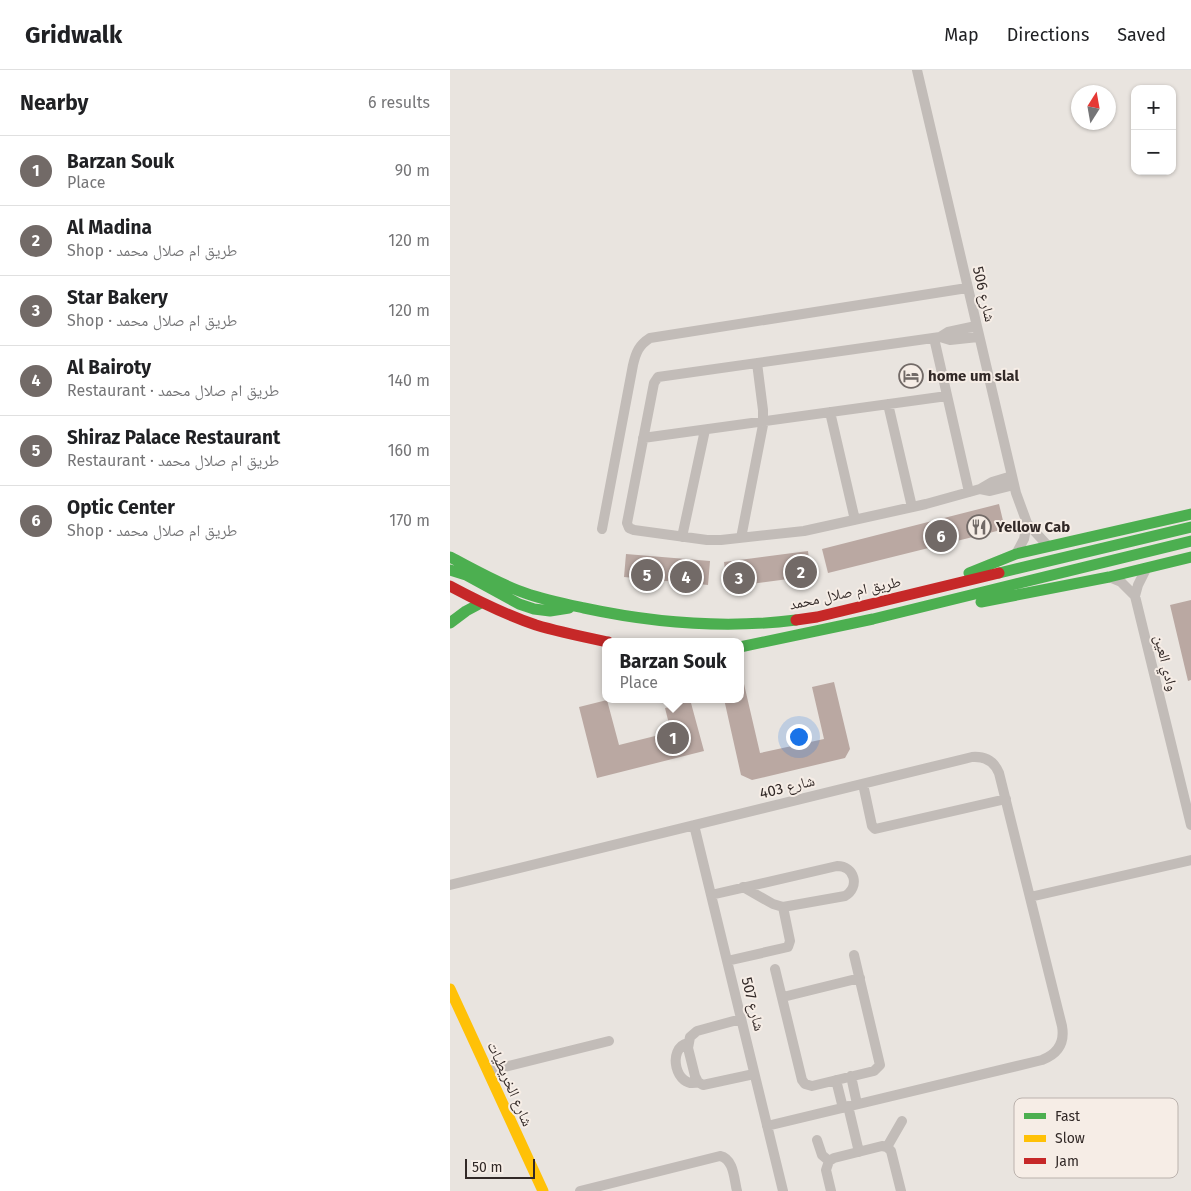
<!DOCTYPE html>
<html lang="en">
<head>
<meta charset="utf-8">
<style>
  :root { --surface:#fff; --page:#f2f2f2; --text:#202124; --muted:#757577; --line:#e0e0e0; --accent:#726a67 }
  body { margin:0; font-family:"Fira Sans","Noto Naskh Arabic",sans-serif; background:var(--page); color:var(--text) }
  .controls { position:absolute; right:15px; top:15px; display:grid; overflow:hidden; border-radius:10px; box-shadow:0 1px 4px #0004 }
  .controls button { width:45px; height:45px; display:grid; place-items:center; padding:0; border:0; border-bottom:1px solid var(--line); background:var(--surface); color:var(--text); font:25px sans-serif }
  .compass { position:absolute; left:621px; top:15px; width:45px; height:45px; border-radius:50%; background:var(--surface); box-shadow:0 1px 4px #0004; rotate:11deg }
  .scale { position:absolute; left:15px; bottom:12px; width:70px; box-sizing:border-box; padding-left:5px; border:2px solid #322927; border-top:0; font-size:14px; line-height:18px; white-space:nowrap; color:#322927; -webkit-text-stroke:4px #f6ede6; paint-order:stroke }
  .you { position:absolute; left:348px; top:666px; width:18px; height:18px; margin:-12px; border:4px solid #fff; border-radius:50%; background:#1a73e8; box-shadow:0 0 0 8px #1a73e833 }
  .badge { display:grid; place-items:center; width:32px; height:32px; border-radius:50%; background:var(--accent); color:#fff; font-size:16px; font-weight:700 }
  .pin { position:absolute; translate:-50% -50%; border:2px solid #fff; box-shadow:0 1px 5px #0006 }
  .popup { position:absolute; left:152px; top:568px; width:142px; height:65px; box-sizing:border-box; display:grid; place-content:center; border-radius:10px; background:var(--surface); filter:drop-shadow(0 1px 4px #0005); font-size:16px; white-space:nowrap; color:var(--muted) }
  .popup b { font-size:19px; color:var(--text) }
  .popup::after { content:''; position:absolute; left:50%; top:100%; margin-left:-10px; border:10px solid transparent; border-top-color:var(--surface) }
  .list { margin:0; padding:0; list-style:none }
  h2 { display:flex; justify-content:space-between; align-items:center; height:65px; margin:0; padding:0 20px; font-size:21px }
  h2 small { font-size:16px; font-weight:400; color:var(--muted) }
  .list li { display:grid; grid-template-columns:32px 1fr auto; gap:15px; align-items:center; box-sizing:border-box; height:70px; padding:0 20px; border-top:1px solid var(--line) }
  .list b { display:block; font-size:19px; white-space:nowrap }
  .list p { margin:0; font-size:16px; white-space:nowrap; color:var(--muted) }
  .list em { font-size:16px; font-style:normal; color:var(--muted) }
  .map { position:relative; flex:none; width:741px; height:1121px; overflow:hidden }
  header { display:flex; align-items:center; gap:30px; box-sizing:border-box; height:70px; padding:0 25px; background:var(--surface); border-bottom:1px solid var(--line) }
  header strong { font-size:24px }
  nav { display:flex; gap:28px; margin-inline-start:auto; font-size:18px }
  main { display:flex }
  aside { flex:1; background:var(--surface) }
  .map>svg:first-child { display:block }
  .building { fill:#baa8a2 }
  .lines { fill:none; stroke-linecap:round; stroke-linejoin:round }
  .street { stroke:#c2bcb8; stroke-width:10 }
  .fast { stroke:#4caf50; stroke-width:11 }
  .slow { stroke:#ffc107; stroke-width:11 }
  .jam { stroke:#c62828; stroke-width:11 }
  .labels { text-anchor:middle; dominant-baseline:central; stroke-width:4; stroke-linejoin:round; paint-order:stroke }
  .street-label { font-size:15px; fill:#322927; stroke:#f6ede6 }
  .poi-label { font-size:15px; font-weight:bold; fill:#322927; stroke:#f6ede6; text-anchor:start }
  .key { fill:#f6ede6; stroke:#bbb2ad; stroke-width:1 }
  .key-label { font-size:14px; fill:#322927 }
</style>
</head>
<body>
<header>
<strong>Gridwalk</strong>
<nav><a>Map</a><a>Directions</a><a>Saved</a></nav>
</header>
<main>
<aside>
<h2>Nearby<small>6 results</small></h2>
<ul class="list">
<li><span class="badge">1</span><div><b>Barzan Souk</b><p>Place</p></div><em>90 m</em></li>
<li><span class="badge">2</span><div><b>Al Madina</b><p>Shop · طريق ام صلال محمد</p></div><em>120 m</em></li>
<li><span class="badge">3</span><div><b>Star Bakery</b><p>Shop · طريق ام صلال محمد</p></div><em>120 m</em></li>
<li><span class="badge">4</span><div><b>Al Bairoty</b><p>Restaurant · طريق ام صلال محمد</p></div><em>140 m</em></li>
<li><span class="badge">5</span><div><b>Shiraz Palace Restaurant</b><p>Restaurant · طريق ام صلال محمد</p></div><em>160 m</em></li>
<li><span class="badge">6</span><div><b>Optic Center</b><p>Shop · طريق ام صلال محمد</p></div><em>170 m</em></li>
</ul>
</aside>
<div class="map">
<svg width="741" height="1121" viewBox="0 0 741 1121">
  <rect width="100%" height="100%" fill="#e9e4df"/>
  <path class="building" d="M549,434l6,25 -177,44 -6,-24z
    M358,481l3,25 -84,11 -3,-25z
    M176,484l84,7 -2,24 -84,-8z
    M741,530v80l-3,1 -18,-76z
    M384,612l16,67 -5,9 -93,22 -11,-5 -17,-76h16v-15h4l16,69 64,-14 -12,-52z
    M222,629h16l3,4 13,48 -107,27 -18,-71 28,-7 12,45 52,-13 -6,-24 8,-2z"/>
  <g class="lines">
    <path class="street" d="M467,0l99,423 11,30 21,23
      M526,256l-28,6 -8,5 -282,40 -4,6 -27,140 2,5 5,2 73,10h14l83,-9 122,-27 54,-15 12,-7 20,-6
      M490,267l10,3 28,-3
      M484,268l35,154
      M438,334l24,103
      M380,342l25,108
      M193,368l304,-42
      M530,419l10,2 24,-6
      M152,459l31,-164c3,-13 6,-20 17,-27l317,-50
      M232,467l23,-107
      M291,468l22,-113v-15l-6,-47
      M566,484l8,-15 3,-16
      M659,507l12,5 14,14 56,229
      M685,526l3,-11 8,-16
      M413,714l9,42 3,3 131,-30
      M244,755l89,366
      M0,815l522,-128c13,-1 22,4 27,16l63,253c3,17 -4,28 -20,34l-275,66
      M261,825l126,-29c18,0 23,21 8,30l-62,11 -10,-3 -30,-17
      M580,827l161,-37
      M277,891l61,-14 2,-6 -7,-34
      M325,899l27,111 3,4 7,2 62,-15 6,-6 -26,-110
      M333,927l77,-19
      M291,949l-44,12 -7,6 -2,11 7,28 3,6 5,3 51,-11
      M238,973c-22,5 -12,47 10,39
      M38,1001l121,-30
      M401,1006l6,28
      M386,1010l7,28
      M398,1036l11,46
      M367,1070l5,15 7,6
      M437,1077l15,-26
      M130,1121l140,-35c14,3 14,23 17,35
      M381,1121l-5,-21 3,-9 5,-3 48,-12 5,1 4,4 10,40"/>
    <path class="fast" d="M0,487c25,13 49,27 75,36 20,7 40,11 59,15 70,15 141,21 212,12
      M0,500l16,5 53,29 15,5 16,2 19,-3
      M519,503l47,-19 175,-40
      M549,503l192,-46
      M531,532l128,-25 82,-20
      M0,553l16,-12 15,-8
      M290,577l133,-28 318,-78"/>
    <path class="slow" d="M0,919l93,202"/>
    <path class="jam" d="M0,516c28,15 56,29 86,39 23,7 48,12 72,17
      M346,550l21,-3 182,-44"/>
  </g>
  <defs>
    <g id="hotel-ring" transform="scale(1.25)"><circle r="9.5" fill="#f6ede6" stroke="#726a67" stroke-width="1.5"/><path d="M-6-4.5h1.5V1H6V5H4.5V3h-9V5H-6ZM-4 0a1.8 1.8 0 1 1 3.6 0ZM.5 0V-2.5h3Q6-2.5 6 0Z" fill="#726a67"/></g>
    <g id="restaurant-ring" transform="scale(1.25)"><circle r="9.5" fill="#f6ede6" stroke="#726a67" stroke-width="1.5"/><path d="M-5-6h1v4h1v-4h1v4h1v-4h1v5L-1.5 .5V6h-2V.5L-5-1ZM5-6V6H3V1.5H1.5Q1.5-4 5-6Z" fill="#726a67"/></g>
  </defs>
  <g fill-rule="evenodd">
    <use href="#hotel-ring" x="461" y="306"/>
    <use href="#restaurant-ring" x="529" y="457"/>
  </g>
  <g class="labels">
    <g class="street-label">
      <text transform="translate(534 224) rotate(77)">شارع 506</text>
      <text transform="translate(395 523) rotate(-12)">طريق ام صلال محمد</text>
      <text transform="translate(716 593) rotate(76)">وادي العين</text>
      <text transform="translate(337 717) rotate(-14)">شارع 403</text>
      <text transform="translate(303 934) rotate(76)">شارع 507</text>
      <text transform="translate(60 1014) rotate(66)">شارع الخريطيات</text>
    </g>
    <g class="poi-label">
      <text x="478" y="306">home um slal</text>
      <text x="546" y="457">Yellow Cab</text>
    </g>
  </g>
  <rect x="564" y="1028" width="164" height="80" rx="8" class="key"/>
  <rect x="574" y="1043" width="22" height="6" fill="#4caf50"/>
  <rect x="574" y="1065" width="22" height="7" fill="#ffc107"/>
  <rect x="574" y="1088" width="22" height="6" fill="#c62828"/>
  <g class="key-label">
    <text x="605" y="1051">Fast</text>
    <text x="605" y="1073">Slow</text>
    <text x="605" y="1096">Jam</text>
  </g>
</svg>
<div class="controls">
<button>+</button>
<button>−</button>
</div>
<svg class="compass" viewBox="-18 -18 36 36"><path d="M0-13l5 13h-10z" fill="#e53935"/><path d="M0 13l5-13h-10z" fill="#757577"/></svg>
<div class="scale">50 m</div>
<div class="you"></div>
<div class="pin badge" style="left:223px;top:668px">1</div>
<div class="popup"><b>Barzan Souk</b>Place</div>
<div class="pin badge" style="left:351px;top:502px">2</div>
<div class="pin badge" style="left:289px;top:508px">3</div>
<div class="pin badge" style="left:236px;top:507px">4</div>
<div class="pin badge" style="left:197px;top:505px">5</div>
<div class="pin badge" style="left:491px;top:466px">6</div>
</div>
</main>
</body>
</html>
